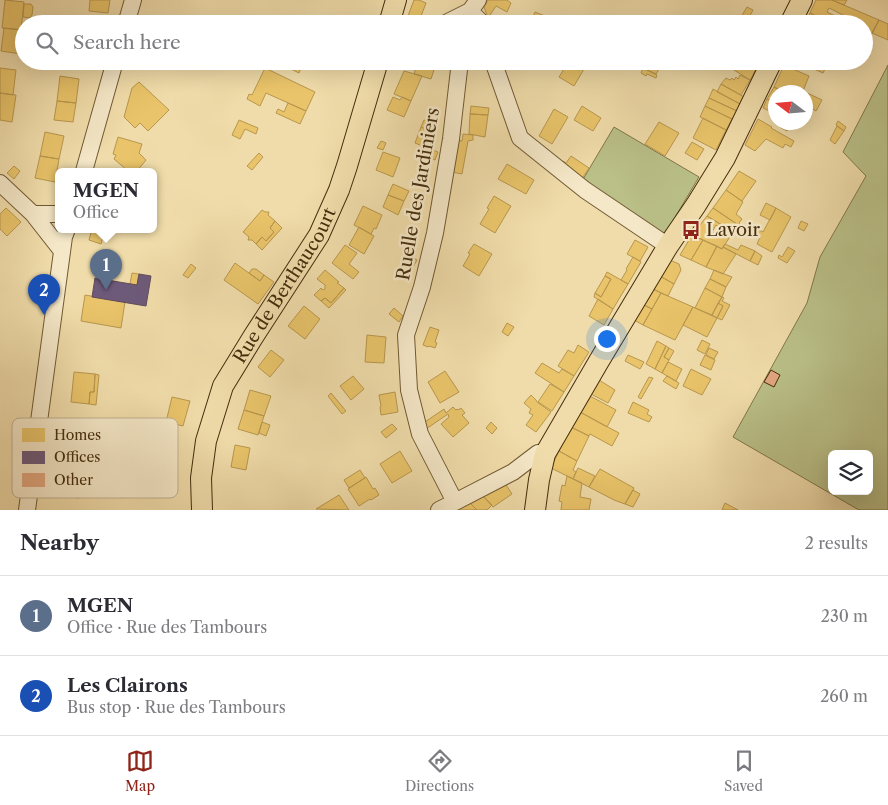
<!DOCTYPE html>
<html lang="en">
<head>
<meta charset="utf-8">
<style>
  :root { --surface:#fff; --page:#f2f2f3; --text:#2b2b33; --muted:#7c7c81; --line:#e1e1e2; --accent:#8f2418 }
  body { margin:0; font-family:"Libre Caslon Text",serif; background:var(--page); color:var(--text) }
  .controls { position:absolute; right:15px; bottom:15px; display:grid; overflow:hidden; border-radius:8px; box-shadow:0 5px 20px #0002 }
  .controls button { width:45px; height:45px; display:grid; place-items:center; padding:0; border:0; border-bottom:1px solid var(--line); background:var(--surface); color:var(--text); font:25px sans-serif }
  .compass { position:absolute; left:768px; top:85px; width:45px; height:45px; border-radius:50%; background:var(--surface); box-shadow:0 5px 20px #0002; rotate:286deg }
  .you { position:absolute; left:606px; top:338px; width:18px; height:18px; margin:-12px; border:4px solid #fff; border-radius:50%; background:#1a73e8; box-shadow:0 0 0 8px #1a73e833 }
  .badge { display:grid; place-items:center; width:32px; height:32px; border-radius:50%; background:var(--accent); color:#fff; font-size:16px; font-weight:700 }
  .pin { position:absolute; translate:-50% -41px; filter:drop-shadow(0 1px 2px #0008) }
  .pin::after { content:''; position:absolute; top:26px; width:18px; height:15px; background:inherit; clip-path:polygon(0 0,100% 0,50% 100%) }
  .popup { position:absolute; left:55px; top:168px; width:102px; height:65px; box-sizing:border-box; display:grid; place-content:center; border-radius:8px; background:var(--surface); filter:drop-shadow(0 1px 4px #0005); font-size:16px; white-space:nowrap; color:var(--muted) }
  .popup b { font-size:19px; color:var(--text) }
  .popup::after { content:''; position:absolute; left:50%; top:100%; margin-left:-10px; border:10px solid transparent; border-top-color:var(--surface) }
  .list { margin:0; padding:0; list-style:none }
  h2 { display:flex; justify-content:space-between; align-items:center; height:65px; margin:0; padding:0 20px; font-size:21px }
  h2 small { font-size:16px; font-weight:400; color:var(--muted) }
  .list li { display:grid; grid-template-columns:32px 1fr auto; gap:15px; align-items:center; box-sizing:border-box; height:80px; padding:0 20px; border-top:1px solid var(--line) }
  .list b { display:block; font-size:19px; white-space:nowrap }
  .list p { margin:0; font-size:16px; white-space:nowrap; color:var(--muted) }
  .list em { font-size:16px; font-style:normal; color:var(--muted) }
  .icon { flex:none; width:28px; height:28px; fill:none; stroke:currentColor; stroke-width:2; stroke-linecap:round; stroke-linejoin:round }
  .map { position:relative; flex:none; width:888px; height:510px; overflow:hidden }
  .search { position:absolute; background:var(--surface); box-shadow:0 5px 20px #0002; left:15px; right:15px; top:15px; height:55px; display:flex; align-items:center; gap:12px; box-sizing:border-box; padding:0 18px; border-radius:28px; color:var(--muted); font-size:19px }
  .sheet { height:225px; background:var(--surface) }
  nav { display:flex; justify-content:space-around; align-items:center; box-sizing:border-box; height:70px; border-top:1px solid var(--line); background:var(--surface); font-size:14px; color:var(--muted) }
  nav a { display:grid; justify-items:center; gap:2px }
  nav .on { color:var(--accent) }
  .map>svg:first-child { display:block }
  .green { fill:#bac088; stroke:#80764a; fill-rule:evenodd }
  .homes { fill:#e9c46a; stroke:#b8974e; fill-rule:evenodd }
  .offices { fill:#6d597a; stroke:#614c59 }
  .building { fill:#e3a780; stroke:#452d0d }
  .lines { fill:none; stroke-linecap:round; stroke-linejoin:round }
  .minor-casing { stroke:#705934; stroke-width:18 }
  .major-casing { stroke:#452d0d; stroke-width:22 }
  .minor { stroke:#f5e8c8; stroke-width:16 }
  .major { stroke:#f0dcaa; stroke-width:20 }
  .labels { text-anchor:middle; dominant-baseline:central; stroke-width:5; stroke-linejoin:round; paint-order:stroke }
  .street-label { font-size:18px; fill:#452d0d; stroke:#f5e8c8 }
  .poi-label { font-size:18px; fill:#452d0d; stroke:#f5e8c8; text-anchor:start }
  .key { fill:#f5e8c8; stroke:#c0b090; stroke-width:1 }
  .key-label { font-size:14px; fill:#452d0d }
</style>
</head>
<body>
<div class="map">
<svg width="888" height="510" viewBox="0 0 888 510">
  <rect width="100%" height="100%" fill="#f0dcaa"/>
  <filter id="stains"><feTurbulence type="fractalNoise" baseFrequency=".004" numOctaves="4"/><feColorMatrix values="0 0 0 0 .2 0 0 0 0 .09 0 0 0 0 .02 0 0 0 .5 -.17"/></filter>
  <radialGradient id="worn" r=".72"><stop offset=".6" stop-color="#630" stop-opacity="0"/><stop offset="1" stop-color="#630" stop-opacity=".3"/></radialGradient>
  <path class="green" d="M888,65v445h-29l-126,-73 74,-134 13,-46 46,-81 -23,-24zM832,454h37v37h-37z
    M614,127l85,50 -34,57 -83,-53z"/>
  <path class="homes" d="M5,0l19,2 -3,28 -19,-2z
    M90,0h20l-2,13 -19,-2z
    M414,0h5l7,3 -8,21h-13z
    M488,0h19l4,3 -4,9 -11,-6 -8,12 -4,-11z
    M816,0h16l47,20 -7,14 -8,-3v-7h-15l-7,-3 3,-5 -16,-8 -2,4 8,4 -3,8 -22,-11z
    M832,0h15l-3,5z
    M24,4h7l2,3 -1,8 -2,3 -7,-1z
    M747,7l6,3 -7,13 -3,-2 2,-2 -4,-2z
    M535,12l20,8 -2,4h-23z
    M810,13l11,6 -2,5h-14z
    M765,16l14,7v1h-18z
    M879,20l9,4v16l-16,-7z
    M4,28l19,2 -2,24 -20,-3z
    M72,61h19l-1,7 -18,-3z
    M292,61h12l-5,12 -10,-5z
    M418,61h19l-6,18 -17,-5z
    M569,61h13l5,3 -13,22 -15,-9z
    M648,61h8l6,3 -6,10 -13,-6z
    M727,61h8l-4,7 -6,-4z
    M738,61h4l14,8 -6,11 -16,-10z
    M747,61h13l-4,8 -10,-6z
    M796,61h26l-1,4 5,2 -3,6z
    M784,65l25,11 -6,15 19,9 -6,11 -10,-6v-13h-22l-10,-5z
    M0,68l16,2 -3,25 -13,-2z
    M265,68l50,24 -9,19 -40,-18 -6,13 -13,-7 2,-5 3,1z
    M643,68l14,7 -1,3 -9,-4 -1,2 -5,-3z
    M404,71l18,5 -11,25 -17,-7z
    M740,75l10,5 -9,15 -20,-11 5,-6 4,2 2,-2 2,2 2,-3 2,2z
    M60,76l19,3 -3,24 -19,-2z
    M139,82l30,28 -21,21 -8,-8 -5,5 -11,-11 8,-29z
    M721,84l23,13 -4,7 -23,-12z
    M774,87l10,5h-8v11l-9,-4z
    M713,89l27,15 -3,7 -28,-13z
    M0,93l16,2 -4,27 -12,-2z
    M393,97l7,3 2,-3 9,4 -7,16 -17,-7z
    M709,98l28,13 -5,8 -27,-13z
    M767,99l9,4v11l-13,-6z
    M57,101l19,2 -3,19 -19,-2z
    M288,103l18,8 -6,13 -24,-11 2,-4 6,3z
    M471,106l18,2 -1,7 -18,-1z
    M582,106l19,12 -8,13 -19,-11z
    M705,106l27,13 -6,11 -26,-13z
    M554,109l14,8 -16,27 -13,-8z
    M470,114l18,1 -3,22 -16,-3z
    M703,118l23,12 -10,20 -23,-12z
    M758,119l14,8 -1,1 23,13 -3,6 -6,-3 -2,4 -17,-9 -11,12 -10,-6z
    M239,120l19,8 -2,6 -11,-5 -5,10 -8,-4z
    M424,120l12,5 -3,7 -12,-5z
    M838,121l8,6 -2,4 -8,-6z
    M659,122l20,11 -14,23 -20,-12z
    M783,122l9,1 -5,8 -7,-4z
    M837,126l7,5 -9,13 -5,-4z
    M421,127l15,6 -6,16 -15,-6z
    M45,132l19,4 -5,23 -19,-3z
    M463,134l10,1v5l-5,1 -6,33 -10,-2 5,-32 5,1z
    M118,137l24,7 -3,9 7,7 -9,11h-9l-14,-12 2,-4 -3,-1z
    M381,141l5,2 -3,7 -6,-2z
    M692,142l12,7 -7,11 -12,-7z
    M423,146l15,6 -3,8 -15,-6z
    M383,152l17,6 -7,19 -17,-7z
    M259,153l4,4 -11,13 -5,-4z
    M40,156l19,3 -4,23 -20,-4z
    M571,156l18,12 -8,12 -21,-15 3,-4 3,2z
    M507,164l27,16 -8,14 -28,-15z
    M14,166l6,5 -6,8 -7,-6z
    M739,171l17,10 -14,20 -16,-11z
    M393,184l16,7 -5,10 -16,-6z
    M726,190l17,12 -7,12 6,5 -3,4 2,2 -1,1 -27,-18z
    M388,195l16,6 -6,14 -15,-8z
    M494,196l17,10 -16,27 -15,-9 9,-15 -2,-1z
    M766,203l10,5 -6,12 -10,-5z
    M363,206l19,9 -6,14 -2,-1 -3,6 -17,-9z
    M6,208l15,14 -14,14 -7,-7v-15z
    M713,208l28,19 -4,7 -30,-18z
    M776,208l15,9 -19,35 -15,-8 3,-7 -4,-2 3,-5 4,2z
    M262,210l3,2h4l-1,3 7,6 -5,7 4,4 -8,9 -4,-4 -6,7 -4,-4h-4l1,-3 -6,-5z
    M707,216l26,16 -11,17 -30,-14zM716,225l5,4 -4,6 -5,-3z
    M275,221l7,7 -20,22 -6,-6 6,-7 4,4 8,-9 -4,-4z
    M801,221l7,3 -4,7 -6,-3z
    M359,227l15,9 -10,18 -15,-9z
    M92,229h13l-4,15 -12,-4z
    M692,235l11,5 -12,20 -11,-5z
    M635,240l13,7 -8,14 -13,-7z
    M703,240l14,6 -11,21 -15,-7z
    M474,244l18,10 -13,22 -16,-10 7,-12 -2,-1z
    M725,244l13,6 3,-5 14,6 -5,10 -27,-14z
    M345,245l12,8 -8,11 10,8 -6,7 -21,-16z
    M717,246l5,3 1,-2 13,7 -13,20 -17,-7z
    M788,247l7,4 -8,12 -9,-5 1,-3 3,2z
    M755,251l7,5 -4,9 -8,-4z
    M406,254l11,6 -5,9 -11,-6z
    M633,257l8,5 -13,22 -7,-4 6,-10 -1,-1z
    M670,260l9,4 2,6 -7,14 -14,-8z
    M235,263l25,18 4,-6 10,7 -16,22 -34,-24z
    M191,264l5,4 -8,10 -5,-3z
    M252,269h4l8,6 -4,6 -11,-8z
    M325,270l14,12 -2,1 7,5 -13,15 -6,-5 -4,3 -7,-6 7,-7 2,2 2,-1v-4l-8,-6z
    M714,270l18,7 -6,10 -16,-8z
    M607,272l21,12 -15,25 -19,-12 1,-4 6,4 10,-18 -6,-3z
    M132,273l7,1 -2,11 -7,-1z
    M605,276l6,3 -10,18 -6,-4z
    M660,276l14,8 -6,12 -15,-7z
    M710,279l16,8 -4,10 -17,-9z
    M344,288l2,2 -17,18 -8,-7 4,-3 6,5z
    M705,288l17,9 -10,18 -17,-7z
    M653,289l8,4 -9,16 -8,-4z
    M661,293l32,14 -18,33 -32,-15z
    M85,295l40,7 -4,26 -40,-7z
    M722,297l2,1 -2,3 8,4 -8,15 -5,-2 6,-12 -5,-3z
    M598,299l15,10 -9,16 -15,-9z
    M718,303l5,3 -6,12 -5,-3z
    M644,305l8,4 -9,16 -9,-5z
    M304,306l16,13 -15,20 -17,-13z
    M693,307l24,11 -10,19 -24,-12z
    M394,308l9,8 -4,6 -10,-8z
    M507,323l7,4 -6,9 -6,-4z
    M430,327l9,3 -4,12 2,1 -2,5 -6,-2 -1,1 -5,-2z
    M367,335l19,2 -2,26 -19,-1z
    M702,340l8,4 -5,10 -8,-4z
    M657,341l9,5 -11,23 -9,-5z
    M578,345l11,7 -15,24 -16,-10 10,-16 6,3z
    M666,346l3,2 -5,9 5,3 -7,13 -7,-4z
    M669,348l5,3 -5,9 -5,-3z
    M709,348l9,4 -4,7 -8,-4z
    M271,350l13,10 -14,17 -12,-10z
    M628,355l16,7 -4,7 -15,-8z
    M705,355l10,5 -4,10 -11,-5z
    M668,362l14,7 -6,12 -14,-8z
    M542,363l17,10 3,-4 12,7 -10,16 -29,-19z
    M691,369l20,10 -9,16 -19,-9z
    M445,371l14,21 -19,11 -12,-21z
    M74,372l21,2 -1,18h-4l-1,12 -18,-2z
    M95,374l4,1 -3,30 -7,-1 1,-12h4z
    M353,376l11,13 -13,11 -11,-14z
    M667,376l12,7 -3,6 -13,-8z
    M649,377l4,1 -12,21 -3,-2z
    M599,380l16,10 -7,13 -17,-9z
    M550,384l14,8 -12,19 -14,-9z
    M250,390l21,6 -7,20 -20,-6z
    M395,392l3,20 -17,3 -1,-8 1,-1 -2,-11z
    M331,393l15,18 -4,3 -14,-18z
    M531,395l5,5 1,2 14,10 -15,20 -10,-7 7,-10 -4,-2 2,-4 -7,-6z
    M590,396l26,14 -9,17 -27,-15z
    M172,397l18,4 -7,25 -17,-4z
    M633,402l16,8 -2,4 5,3 -3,5 -21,-9z
    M453,407l3,3 1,-1 1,1 3,-2 4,5 -3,2 7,8 -16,14 -12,-13 8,-7 -1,-3 -22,15 -1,-7 19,-13 2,4z
    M244,410l20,6 -6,19 -20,-6z
    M580,412l39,21 -7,13 -22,-12 -1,2 -18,-9z
    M64,420l19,2 -1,14 7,1 -2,17 -27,-4z
    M262,422l8,3 -4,11 -7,-3z
    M491,422l6,6 -5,6 -6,-6z
    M392,424l5,5 -11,9 -5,-6z
    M571,427l18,9 -12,25 -18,-10 8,-18z
    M235,445l15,3 -4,22 -15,-3z
    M400,451l12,20 -20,12 -12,-19z
    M559,451l18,10 -4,9 3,2 -3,7 -22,-11z
    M156,468h19v27h-19z
    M578,468l17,8 -6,11 -16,-8z
    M58,469l18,2 -1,8 6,1 -2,18 -24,-3z
    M600,469l34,19 -9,16 -11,-4 -25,-13z
    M360,470l5,8 -16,10 -5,-8z
    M567,476l15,7 -2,14 11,2 -2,11h-28l1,-8 -3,-1 3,-16 3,1z
    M366,477l7,12 2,-1 4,7 -8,5 -1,-1 -11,7 -11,-17z
    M503,480l9,14 -19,13 -12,-13z
    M53,482h4l-2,13h-3z
    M633,490l7,4 -7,13 -8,-3z
    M481,494l11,11 -5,5h-11v-1l-7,-7z
    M339,495l10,15 -33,-1z
    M469,502l7,7v1h-25z
    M725,503l13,7h-16z"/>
  <path class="offices" d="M139,274l12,2 -5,30 -54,-9 3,-19 42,7z"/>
  <path class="building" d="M771,370l9,5 -6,12 -10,-5z"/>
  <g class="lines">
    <g class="minor-casing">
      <path id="minor" d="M470,11l9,9 1,4
        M126,24l7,-24
        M444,24l26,-13 8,-11
        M493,61l27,77 65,52 83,56
        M84,171l31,-110
        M0,183l33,31 29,37
        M33,214h25
        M455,502l-35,-68 -11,-44 -3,-55 16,-48 13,-54 16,-94 9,-78
        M27,510l37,-273 3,-8
        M439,510l16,-8 58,-30 25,-19 7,1"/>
    </g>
    <g class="major-casing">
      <g id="major">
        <path d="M389,24l7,-24"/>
        <path d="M790,24l12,-24"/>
        <path id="s1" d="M202,510l-1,-32 5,-37 17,-55 30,-49 66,-102 20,-45 8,-24 31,-105"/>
        <path d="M535,510l4,-30 6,-26 54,-93 69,-115 28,-41 29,-47 47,-97"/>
      </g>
    </g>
    <use href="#minor" class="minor"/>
    <use href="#major" class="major"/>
  </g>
  <defs>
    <g id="bus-bare" transform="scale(1.5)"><path d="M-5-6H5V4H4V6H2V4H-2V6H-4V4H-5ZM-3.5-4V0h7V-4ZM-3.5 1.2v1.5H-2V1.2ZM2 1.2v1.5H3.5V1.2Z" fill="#8f2418" stroke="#f5e8c8" stroke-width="2.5" paint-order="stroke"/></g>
  </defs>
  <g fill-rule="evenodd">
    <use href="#bus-bare" x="691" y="230"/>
  </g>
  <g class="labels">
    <g class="street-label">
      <text transform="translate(418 194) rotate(-80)">Ruelle des Jardiniers</text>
      <text stroke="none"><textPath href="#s1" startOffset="245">Rue de Berthaucourt</textPath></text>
    </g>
    <g class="poi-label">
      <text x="706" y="230">Lavoir</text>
    </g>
  </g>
  <rect x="12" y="418" width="166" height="80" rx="8" class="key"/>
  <rect x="22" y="428" width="23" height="14" fill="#e9c46a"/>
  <rect x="22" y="451" width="23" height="13" fill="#6d597a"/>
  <rect x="22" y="473" width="23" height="14" fill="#e3a780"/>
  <g class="key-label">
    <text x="54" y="440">Homes</text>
    <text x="54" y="462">Offices</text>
    <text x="54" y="485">Other</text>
  </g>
  <rect width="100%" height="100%" filter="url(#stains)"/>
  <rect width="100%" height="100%" fill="url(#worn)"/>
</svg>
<div class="controls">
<button><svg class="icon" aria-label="layers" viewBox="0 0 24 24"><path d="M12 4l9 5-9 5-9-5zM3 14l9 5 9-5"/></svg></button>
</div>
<svg class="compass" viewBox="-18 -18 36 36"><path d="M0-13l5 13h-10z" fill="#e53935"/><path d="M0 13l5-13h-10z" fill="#7c7c81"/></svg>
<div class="you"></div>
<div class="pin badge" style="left:106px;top:290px;background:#5c6f8a">1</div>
<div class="popup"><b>MGEN</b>Office</div>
<div class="pin badge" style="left:44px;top:315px;background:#1a4fb4">2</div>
<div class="search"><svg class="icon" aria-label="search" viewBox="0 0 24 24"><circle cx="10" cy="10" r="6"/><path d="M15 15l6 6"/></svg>Search here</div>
</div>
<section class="sheet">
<h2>Nearby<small>2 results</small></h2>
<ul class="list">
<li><span class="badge" style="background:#5c6f8a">1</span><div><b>MGEN</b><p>Office · Rue des Tambours</p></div><em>230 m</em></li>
<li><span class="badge" style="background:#1a4fb4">2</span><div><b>Les Clairons</b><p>Bus stop · Rue des Tambours</p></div><em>260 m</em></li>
</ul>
</section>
<nav>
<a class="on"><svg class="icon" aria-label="map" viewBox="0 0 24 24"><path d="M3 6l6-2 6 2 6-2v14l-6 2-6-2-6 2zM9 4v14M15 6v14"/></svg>Map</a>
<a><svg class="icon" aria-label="directions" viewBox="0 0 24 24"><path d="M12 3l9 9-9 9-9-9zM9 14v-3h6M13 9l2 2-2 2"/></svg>Directions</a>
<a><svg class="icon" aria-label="saved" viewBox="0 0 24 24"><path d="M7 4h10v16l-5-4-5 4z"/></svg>Saved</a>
</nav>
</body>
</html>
